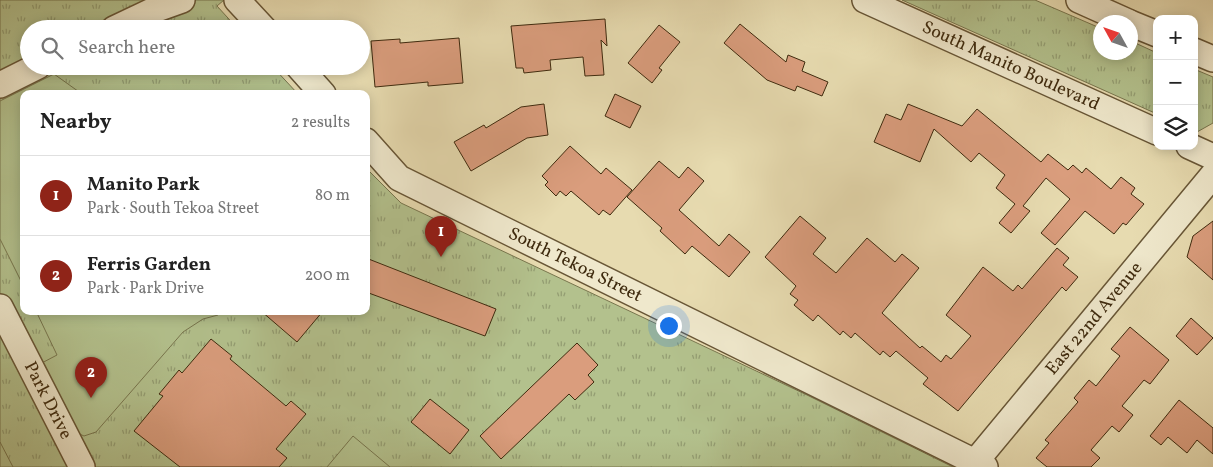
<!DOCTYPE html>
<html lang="en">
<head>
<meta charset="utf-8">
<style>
  :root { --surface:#fff; --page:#f2f2f2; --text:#222; --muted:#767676; --line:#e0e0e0; --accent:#8f2418 }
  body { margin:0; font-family:Vollkorn,serif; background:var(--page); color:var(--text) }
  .controls { position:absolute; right:15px; top:15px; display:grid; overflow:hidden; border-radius:10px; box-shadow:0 2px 12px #0003 }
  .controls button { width:45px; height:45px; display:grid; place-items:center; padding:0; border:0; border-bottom:1px solid var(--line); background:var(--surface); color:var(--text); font:25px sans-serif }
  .compass { position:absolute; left:1093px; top:15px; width:45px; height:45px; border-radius:50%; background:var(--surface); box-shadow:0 2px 12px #0003; rotate:310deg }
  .you { position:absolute; left:668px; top:325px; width:18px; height:18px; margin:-12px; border:4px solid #fff; border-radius:50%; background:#1a73e8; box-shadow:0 0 0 8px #1a73e833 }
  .badge { display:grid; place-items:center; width:32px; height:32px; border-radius:50%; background:var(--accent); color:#fff; font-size:16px; font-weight:700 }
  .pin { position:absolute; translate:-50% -41px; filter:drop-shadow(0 1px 2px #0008) }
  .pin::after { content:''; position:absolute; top:26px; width:18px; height:15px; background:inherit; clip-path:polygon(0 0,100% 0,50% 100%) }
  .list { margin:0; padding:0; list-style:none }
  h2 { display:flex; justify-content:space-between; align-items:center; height:65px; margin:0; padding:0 20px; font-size:21px }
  h2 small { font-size:16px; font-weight:400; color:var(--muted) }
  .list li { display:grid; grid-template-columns:32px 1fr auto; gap:15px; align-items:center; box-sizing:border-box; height:80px; padding:0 20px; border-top:1px solid var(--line) }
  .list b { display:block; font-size:19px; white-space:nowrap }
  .list p { margin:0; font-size:16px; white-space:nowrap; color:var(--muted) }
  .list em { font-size:16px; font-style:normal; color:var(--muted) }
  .icon { flex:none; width:28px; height:28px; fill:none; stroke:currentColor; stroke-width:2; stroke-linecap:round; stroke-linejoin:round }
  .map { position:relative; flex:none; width:1213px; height:467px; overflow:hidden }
  .search { position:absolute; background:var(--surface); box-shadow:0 2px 12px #0003; left:20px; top:20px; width:350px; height:55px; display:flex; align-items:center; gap:12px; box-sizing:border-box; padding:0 18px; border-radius:28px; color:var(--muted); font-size:19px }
  .panel { position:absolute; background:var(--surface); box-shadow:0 2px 12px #0003; left:20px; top:90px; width:350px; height:225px; border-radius:10px }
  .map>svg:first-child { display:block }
  .park { fill:url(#park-tufts); stroke:#78764e }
  .garden { fill:#b3c18d; stroke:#78764e }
  .building { fill:#da9d7d; stroke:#3e2a0e }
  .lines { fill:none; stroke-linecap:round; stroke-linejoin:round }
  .minor-casing { stroke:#685636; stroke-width:28 }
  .minor { stroke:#efe8cc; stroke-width:25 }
  .labels { text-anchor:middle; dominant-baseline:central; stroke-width:4; stroke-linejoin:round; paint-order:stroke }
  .street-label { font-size:18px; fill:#3e2a0e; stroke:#efe8cc }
</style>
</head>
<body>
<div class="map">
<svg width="1213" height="467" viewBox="0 0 1213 467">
  <defs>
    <pattern id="park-tufts" width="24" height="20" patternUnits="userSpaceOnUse" patternTransform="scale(1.25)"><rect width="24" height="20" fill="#b3c18d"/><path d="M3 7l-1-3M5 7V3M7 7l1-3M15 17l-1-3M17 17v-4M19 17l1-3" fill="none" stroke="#939d72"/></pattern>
  </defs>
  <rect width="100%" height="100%" fill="#e7dbb0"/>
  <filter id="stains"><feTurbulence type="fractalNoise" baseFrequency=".004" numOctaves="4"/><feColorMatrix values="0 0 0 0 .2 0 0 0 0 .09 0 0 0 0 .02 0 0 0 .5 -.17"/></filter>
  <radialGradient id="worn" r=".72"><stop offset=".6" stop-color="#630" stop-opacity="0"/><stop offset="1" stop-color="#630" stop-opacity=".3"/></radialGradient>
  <path class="park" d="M0,0h224l-7,6 21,23h-209v37h243l26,28h-274v217h342v-143l35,35 406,192 146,72h-953z
    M902,0h133l65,28v24h30l1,-11 26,12v61z
    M1194,69l19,8v46l-16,9 -3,-1z"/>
  <path class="garden" d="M54,74l28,20h-58v193l-24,-48v-138z
    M36,311h182v4l-15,4 -20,13 -87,100 -12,4 -11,-5 -35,-66 19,-10z
    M353,436l37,31h-63z
    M0,442l13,25h-13z"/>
  <path class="building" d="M605,19l2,27 -6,-6 3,35 -19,1 -2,-19 -33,3 1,10 -27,3 -1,-5h-7l-5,-42z
    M740,24l46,38 2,-7 17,7 -3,9 26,11 -6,14 -25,-10 -2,5 -28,-11 -43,-37z
    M659,25l21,17 -21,26 3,2 -10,13 -24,-20z
    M459,38l4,45 -35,3v-4l-53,5 -4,-46 29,-2v4z
    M615,94l26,12 -11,22 -25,-12z
    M544,104l4,31 -21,3 -56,33 -17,-29 30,-17 2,3 35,-21z
    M908,104l54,22 15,-17 64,53 7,-8 20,16 5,-5 9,8 4,-5 25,21 10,-12 14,11 -4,6 13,10 -18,21 -3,-2 -9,11 -29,-23 -30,34 -14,-12 29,-34 -24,-21 -23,28 7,5 -19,22 -12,-10 16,-19 -19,-16 9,-13 -26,-22 -8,9 -37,-33 -14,33 -46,-20 12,-28 15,6z
    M570,146l31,28 5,-6 26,22 -22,25 -7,-5 -4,5 -28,-24 -5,5 -6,-5 -4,5 -11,-11 3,-3 -6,-6z
    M659,161l20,17 9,-11 16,14 -25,29 40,36 10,-12 21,18 -21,25 -37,-31 -7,8 -25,-23 2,-3 -35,-31z
    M800,216l26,22 -13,16 23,19 31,-35 28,24 7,-8 17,14 -37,45 38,35 2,-2 19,16 5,-7 5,4 20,-23 -25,-21 37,-48 30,24 5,-6 4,4 35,-41 12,10 -6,7 15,12 -12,14 -4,-4 -104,124 -35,-27 5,-6 -32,-27 -6,6 -7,-6 -3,4 -25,-22 -4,5 -8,-7 -3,4 -22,-20 -5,6 -19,-16 4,-5 -8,-6 6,-8 -31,-29z
    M1213,221v59l-26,-23 6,-21z
    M366,258l130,51 -11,27 -119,-44z
    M261,311h62l-26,31z
    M1191,318l22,20 -16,17 -21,-19z
    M1130,327l39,33 -19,24 -6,-4 -22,26 11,9 -14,17 -7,-6 -21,24 9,8 -9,9h-44l-11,-9 13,-15 -4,-3 33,-38 -4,-4 15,-18 7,6 24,-30 -9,-7z
    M211,339l21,17 -2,3 56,47 5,-5 15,13 -30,35 11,9 -8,9h-99l-46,-36 29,-35 -4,-2 20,-24 3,3z
    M577,343l21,22 -10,10 6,7 -19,18 -6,-6 -68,65 -21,-23z
    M430,399l39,31 -19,24 -39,-32z
    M1179,400l34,28v26l-16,-14 -10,13 -19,-16 -7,8 -11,-9z"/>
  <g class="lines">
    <g class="minor-casing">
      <g id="minor">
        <path d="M237,0l27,29"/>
        <path id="s1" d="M865,0l292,132"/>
        <path d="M1079,0l49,22"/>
        <path d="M1130,23l27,11"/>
        <path d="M114,29l40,-19 28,-10"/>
        <path d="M1194,51l19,8"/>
        <path d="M298,66l25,28"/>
        <path d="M0,85l38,-19"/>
        <path id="s2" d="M366,141l33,37 586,289"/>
        <path d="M1189,146l24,11"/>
        <path id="s3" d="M0,307l82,160"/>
        <path id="s4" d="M976,461l237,-286"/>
      </g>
    </g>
    <use href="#minor" class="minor"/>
  </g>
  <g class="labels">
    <g class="street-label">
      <text stroke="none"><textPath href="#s1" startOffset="160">South Manito Boulevard</textPath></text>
      <text stroke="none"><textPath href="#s2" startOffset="246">South Tekoa Street</textPath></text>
      <text stroke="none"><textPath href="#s4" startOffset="185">East 22nd Avenue</textPath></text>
      <text stroke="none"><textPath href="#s3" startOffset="105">Park Drive</textPath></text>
    </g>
  </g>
  <rect width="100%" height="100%" filter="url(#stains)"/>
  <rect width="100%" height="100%" fill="url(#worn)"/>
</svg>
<div class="controls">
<button>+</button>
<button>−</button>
<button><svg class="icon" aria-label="layers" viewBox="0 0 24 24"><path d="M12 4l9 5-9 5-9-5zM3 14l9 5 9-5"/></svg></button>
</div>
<svg class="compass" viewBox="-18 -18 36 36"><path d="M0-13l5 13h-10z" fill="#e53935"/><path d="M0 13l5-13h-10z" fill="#767676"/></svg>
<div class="you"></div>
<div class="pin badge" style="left:441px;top:257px">1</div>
<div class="pin badge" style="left:91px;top:398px">2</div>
<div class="search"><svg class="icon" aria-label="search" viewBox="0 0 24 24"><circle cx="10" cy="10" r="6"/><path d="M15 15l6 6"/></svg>Search here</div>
<section class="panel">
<h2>Nearby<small>2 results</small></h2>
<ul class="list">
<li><span class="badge">1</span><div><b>Manito Park</b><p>Park · South Tekoa Street</p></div><em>80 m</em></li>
<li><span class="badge">2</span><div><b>Ferris Garden</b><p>Park · Park Drive</p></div><em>200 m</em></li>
</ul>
</section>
</div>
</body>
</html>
